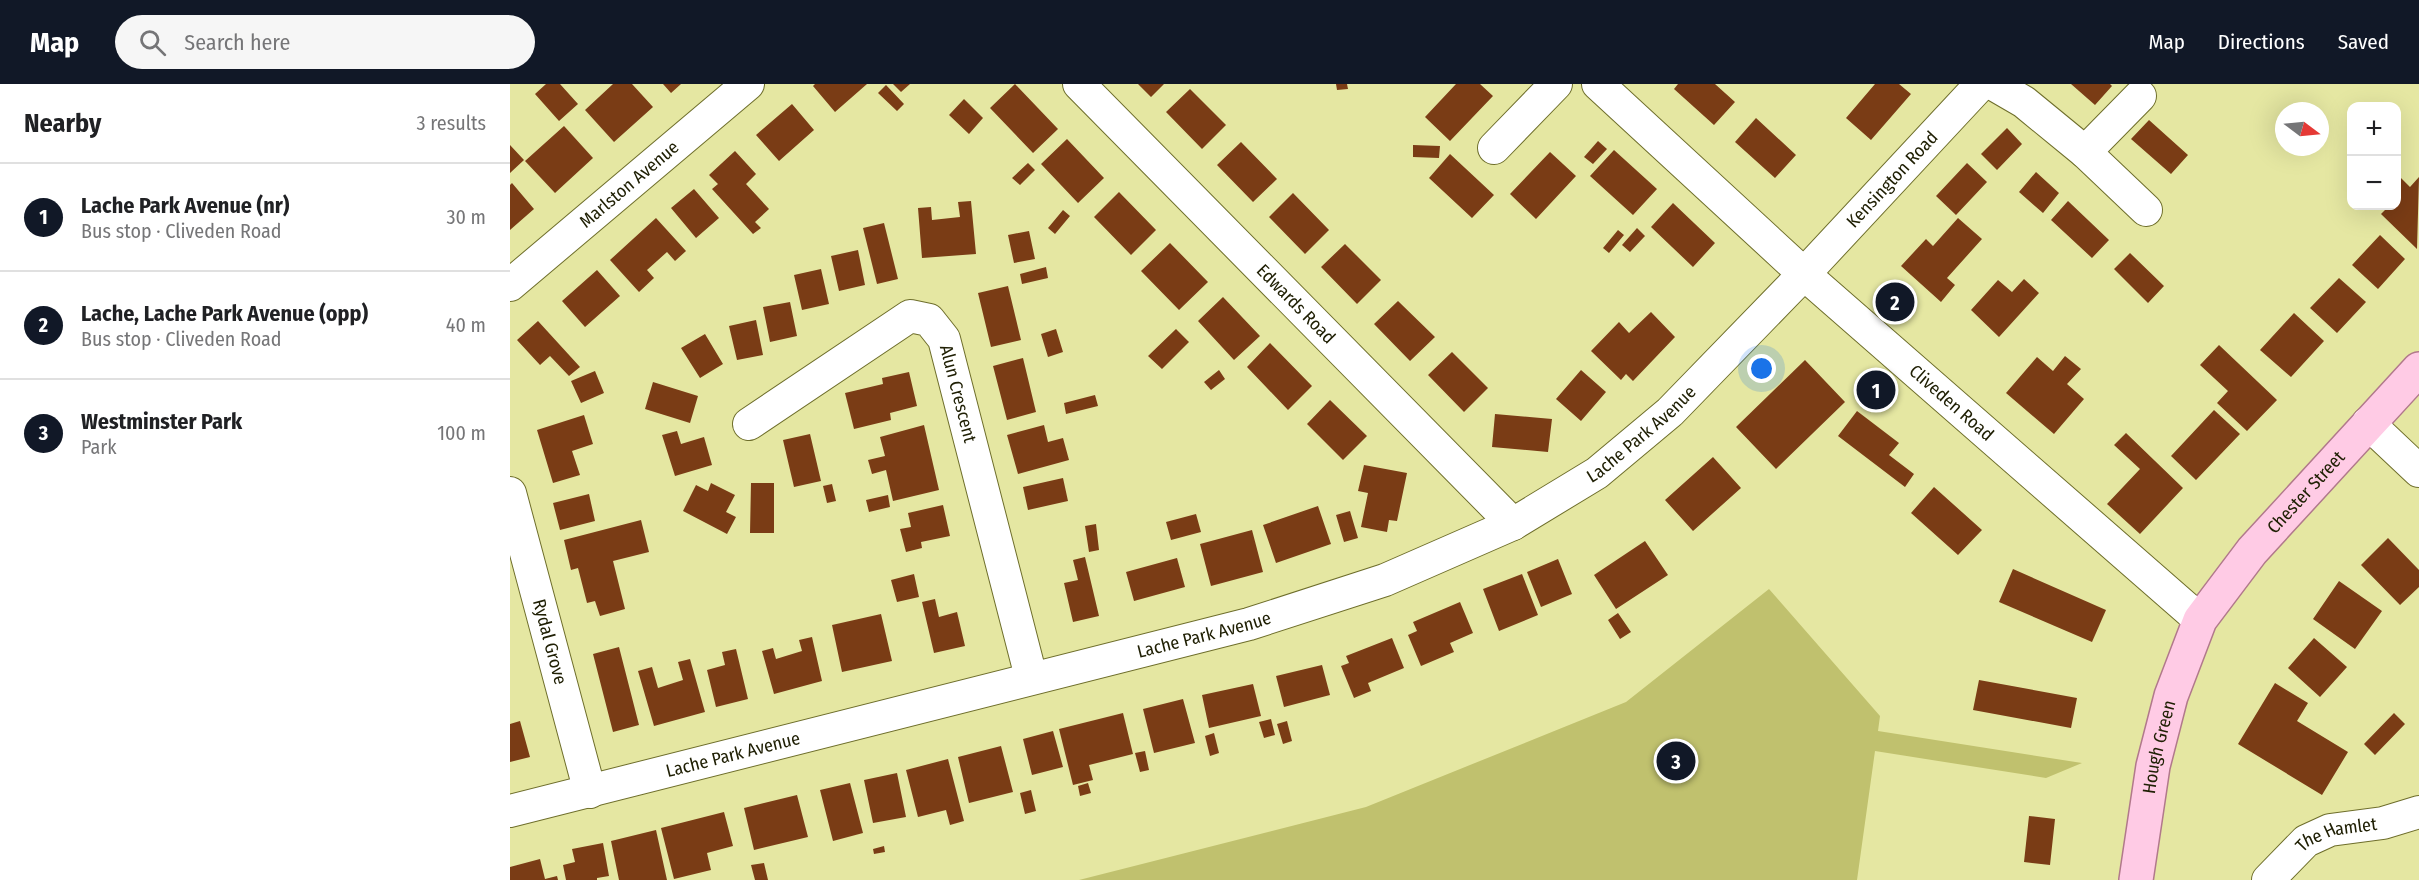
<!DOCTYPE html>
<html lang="en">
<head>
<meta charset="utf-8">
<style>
  :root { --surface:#fff; --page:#f6f6f6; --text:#202124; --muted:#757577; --line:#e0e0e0; --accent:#111827 }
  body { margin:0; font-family:"Fira Sans Condensed",sans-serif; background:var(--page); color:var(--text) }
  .controls { position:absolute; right:18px; top:18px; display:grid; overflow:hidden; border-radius:12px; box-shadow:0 6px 24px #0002 }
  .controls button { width:54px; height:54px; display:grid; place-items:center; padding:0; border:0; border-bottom:2px solid var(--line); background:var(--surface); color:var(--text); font:30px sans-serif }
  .compass { position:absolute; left:1765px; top:18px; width:54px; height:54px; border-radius:50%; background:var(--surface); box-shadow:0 6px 24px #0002; rotate:106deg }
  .you { position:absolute; left:1252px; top:285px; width:21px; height:21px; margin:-15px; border:4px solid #fff; border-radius:50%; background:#1a73e8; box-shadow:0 0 0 9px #1a73e833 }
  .badge { display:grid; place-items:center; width:39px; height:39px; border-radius:50%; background:var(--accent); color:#fff; font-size:20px; font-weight:700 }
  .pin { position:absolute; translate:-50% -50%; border:3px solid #fff; box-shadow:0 2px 6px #0006 }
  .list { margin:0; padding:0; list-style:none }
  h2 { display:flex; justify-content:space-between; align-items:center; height:78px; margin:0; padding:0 24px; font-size:26px }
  h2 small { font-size:20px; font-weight:400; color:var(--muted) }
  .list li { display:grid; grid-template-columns:39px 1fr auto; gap:18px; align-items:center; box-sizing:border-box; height:108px; padding:0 24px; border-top:2px solid var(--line) }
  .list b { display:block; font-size:22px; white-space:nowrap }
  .list p { margin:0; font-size:20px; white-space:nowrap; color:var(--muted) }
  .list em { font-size:20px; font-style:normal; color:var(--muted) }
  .icon { flex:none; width:33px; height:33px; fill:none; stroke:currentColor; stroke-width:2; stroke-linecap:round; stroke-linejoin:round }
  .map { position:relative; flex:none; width:1909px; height:796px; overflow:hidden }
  header { display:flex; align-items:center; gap:36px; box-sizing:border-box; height:84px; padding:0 30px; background:var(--accent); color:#fff }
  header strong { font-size:28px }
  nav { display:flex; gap:33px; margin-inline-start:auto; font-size:21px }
  .search { width:420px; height:54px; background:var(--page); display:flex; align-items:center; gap:15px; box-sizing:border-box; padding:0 21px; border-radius:33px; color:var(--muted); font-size:22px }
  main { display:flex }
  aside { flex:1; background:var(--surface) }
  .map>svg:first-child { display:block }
  .green { fill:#c0c16e }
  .building { fill:#7a3c15 }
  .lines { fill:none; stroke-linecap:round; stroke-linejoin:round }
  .minor-casing { stroke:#6e6e2b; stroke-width:34 }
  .major-casing { stroke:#b1798b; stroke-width:36 }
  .minor { stroke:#fff; stroke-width:32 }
  .major { stroke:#ffcbe5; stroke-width:33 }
  .labels { text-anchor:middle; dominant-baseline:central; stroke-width:6; stroke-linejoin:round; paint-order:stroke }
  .street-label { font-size:18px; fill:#202005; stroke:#e5e7a2 }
</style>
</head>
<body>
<header>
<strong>Map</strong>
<div class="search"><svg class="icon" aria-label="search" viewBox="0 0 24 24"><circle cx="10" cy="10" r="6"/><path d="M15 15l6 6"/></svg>Search here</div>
<nav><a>Map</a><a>Directions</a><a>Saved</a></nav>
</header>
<main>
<aside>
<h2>Nearby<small>3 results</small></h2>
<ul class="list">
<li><span class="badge">1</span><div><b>Lache Park Avenue (nr)</b><p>Bus stop · Cliveden Road</p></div><em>30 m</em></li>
<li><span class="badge">2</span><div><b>Lache, Lache Park Avenue (opp)</b><p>Bus stop · Cliveden Road</p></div><em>40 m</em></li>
<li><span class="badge">3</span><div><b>Westminster Park</b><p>Park</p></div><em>100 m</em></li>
</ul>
</aside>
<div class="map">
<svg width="1909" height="796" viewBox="0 0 1909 796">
  <rect width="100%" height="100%" fill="#e5e7a2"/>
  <path class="green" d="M1259,505l111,127 -2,15 204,32 -36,15 -171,-27 -18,129h-778l287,-73 260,-105z"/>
  <path class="building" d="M50,0l18,20 -19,17 -24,-27 11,-10z
    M103,0h19l21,23 -39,35 -29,-32z
    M153,0h18l-10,9z
    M305,0h52l-32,28 -22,-26z
    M383,0h17l-9,8z
    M505,0l43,45 -25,24 -43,-45z
    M628,0h26l-13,13z
    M826,0h11l1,5 -11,1z
    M946,0h24l13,12 -43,45 -25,-24z
    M1168,0h37l20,18 -21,23 -40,-36z
    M1365,0h24l12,10 -40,46 -25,-22z
    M1561,0h39l2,2 -17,19z
    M376,1l18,19 -7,7 -19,-18z
    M680,5l36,36 -24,24 -36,-37z
    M454,15l19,19 -14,16 -20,-19z
    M282,20l22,26 -35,31 -23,-26z
    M1246,34l40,37 -21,23 -40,-36z
    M1639,36l39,35 -17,19 -40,-35z
    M54,42l29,32 -38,35 -30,-32z
    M1497,44l15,16 -25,26 -16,-16z
    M557,55l37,39 -26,25 -37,-39z
    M1088,57l9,8 -14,15 -9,-7z
    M731,58l36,37 -24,23 -36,-37z
    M0,61l14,15 -14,13z
    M903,61l27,1 -1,12 -26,-1z
    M1104,66l43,39 -24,26 -43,-39z
    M225,67l21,23 -10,10 23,25 -14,13 6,6 -8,6 -41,-45 6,-5 -9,-9z
    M1040,68l26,24 -40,43 -26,-25z
    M940,70l44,41 -22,23 -43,-40z
    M518,79l7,7 -15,15 -8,-7z
    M1457,79l20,19 -31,33 -20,-19z
    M1526,88l23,21 -16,20 -24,-21z
    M1887,90l13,13 9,-10 -2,72 -36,-35 8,-8h8z
    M2,99l22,26 -24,21v-45z
    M184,105l25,29 -23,20 -25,-30z
    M609,108l37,38 -25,25 -37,-38z
    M783,109l36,37 -24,24 -36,-37z
    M461,117l5,53 -54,4 -4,-50 13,-1 1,13 28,-3 -2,-15z
    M1558,117l41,39 -17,18 -41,-38z
    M1163,119l42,40 -22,24 -42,-40z
    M553,126l7,6 -15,18 -7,-6z
    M146,134l30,33 -11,10 -8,-9 -20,18 7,8 -15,14 -29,-32z
    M1448,134l24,21 -35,39 8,7 -14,17 -40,-36 25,-27 7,7z
    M374,139l14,56 -21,5 -14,-56z
    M1127,144l8,8 -15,16 -8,-7z
    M1108,146l6,5 -15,18 -6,-5z
    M519,147l6,28 -21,4 -6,-28z
    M1870,151l25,24 -27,30 -26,-24z
    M660,159l38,39 -29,28 -38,-39z
    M835,160l36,36 -24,24 -36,-37z
    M348,166l7,35 -26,6 -8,-35z
    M1620,169l34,33 -16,17 -34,-34z
    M536,183l2,11 -26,6 -2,-10z
    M311,185l8,35 -27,6 -8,-35z
    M87,186l23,26 -35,31 -23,-26z
    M1829,194l27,24 -29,31 -27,-25z
    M1514,195l15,14 -40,44 -28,-27 27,-30 14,12z
    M498,202l13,54 -30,7 -13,-54z
    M713,213l37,39 -26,24 -36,-39z
    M888,217l37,36 -25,24 -36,-37z
    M280,218l7,34 -27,6 -7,-35z
    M1141,228l24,25 -42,44 -7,-7 -5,6 -30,-29 28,-29 10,11z
    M1784,229l30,28 -33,36 -31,-27z
    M246,236l7,35 -26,5 -8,-34z
    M28,237l42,46 -11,9 -19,-20 -10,9 -23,-25z
    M546,245l7,23 -15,5 -7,-23z
    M666,245l13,13 -27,27 -14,-13z
    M195,250l18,30 -23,14 -19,-30z
    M760,259l42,43 -24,24 -41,-43z
    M1709,261l58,55 -30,31 -30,-28 11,-12 -28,-26z
    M942,268l36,36 -24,24 -36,-37z
    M1555,272l16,13 -14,15 17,15 -30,35 -48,-41 31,-36 16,14z
    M513,274l13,54 -29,8 -14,-54z
    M1295,276l40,42 -69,67 -40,-42z
    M709,286l6,9 -14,11 -7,-8z
    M1071,286l25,22 -25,29 -25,-22z
    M85,287l9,22 -23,10 -10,-22z
    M399,288l8,34 -27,7 1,7 -37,9 -9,-36 38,-9 -1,-6z
    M143,298l45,14 -8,27 -45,-14z
    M585,311l3,11 -32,8 -2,-11z
    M820,316l37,36 -24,24 -36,-36z
    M1704,326l26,24 -44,46 -25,-24z
    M1347,327l42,32 -10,12 25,19 -9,13 -67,-51z
    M985,330l57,5 -4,33 -56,-5z
    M74,331l9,29 -21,7 8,24 -27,8 -16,-53z
    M414,341l15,65 -46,11 -7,-31 -14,4 -4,-14 17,-4 -5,-19z
    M534,341l4,17 15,-4 6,22 -51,14 -11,-39z
    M167,347l4,13 23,-7 8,28 -37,11 -13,-41z
    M1616,349l57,55 -43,46 -33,-30 33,-35 -26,-24z
    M300,350l11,47 -27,6 -11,-47z
    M1203,373l28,31 -48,43 -28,-31z
    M854,381l43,8 -10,48 -8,-1 -2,12 -26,-5 7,-34 -10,-2z
    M553,394l5,23 -40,9 -5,-23z
    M201,399l24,12 -9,17 10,5 -9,17 -44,-23 13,-26 12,6z
    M241,399h23v50h-24z
    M322,400l4,17 -9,2 -4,-17z
    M1424,403l48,43 -24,25 -47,-42z
    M79,410l6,27 -35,9 -7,-27z
    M378,411l2,12 -21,5 -3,-12z
    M433,421l7,31 -29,6 1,6 -16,4 -6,-23 11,-2 -3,-14z
    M808,422l13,38 -55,19 -13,-38z
    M840,427l8,27 -14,4 -8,-27z
    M686,430l5,18 -30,8 -5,-18z
    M131,436l8,32 -36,9 12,48 -25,7 -5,-15 -8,2 -9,-35 -7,2 -7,-30z
    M586,440l3,26 -10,2 -4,-26z
    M742,446l11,42 -52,14 -11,-42z
    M1878,454l31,32v17l-19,18 -39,-40z
    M1135,457l23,34 -52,34 -22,-34z
    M575,473l14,59 -26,6 -9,-39 14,-3 -5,-20z
    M667,474l8,29 -51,14 -8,-29z
    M1048,475l14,35 -31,13 -14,-35z
    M1503,485l93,41 -14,32 -93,-40z
    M404,490l5,23 -22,5 -6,-22z
    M1012,490l16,41 -39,16 -16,-42z
    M1829,497l43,30 -27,38 -42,-30z
    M425,515l4,18 18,-5 8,34 -31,7 -12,-51z
    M950,518l13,31 -23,10 4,9 -33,14 -13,-31 9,-4 -4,-9z
    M1108,529l13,19 -11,7 -12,-19z
    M371,530l11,47 -50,11 -10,-47z
    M302,553l10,44 -48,13 -12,-43 11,-3 3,11 26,-8 -3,-11z
    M882,554l12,30 -36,15 3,8 -17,7 -13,-32 8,-3 -3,-7z
    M1804,554l33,29 -27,30 -32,-29z
    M109,563l20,78 -26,7 -20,-78z
    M226,565l12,50 -32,8 -9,-37 18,-5 -3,-13z
    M180,575l15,53 -51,14 -16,-55 14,-4 6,21 25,-8 -5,-18z
    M812,581l8,30 -46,12 -8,-31z
    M1469,596l98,18 -6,30 -98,-18z
    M1765,599l33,20 -11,18 51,31 -26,43 -84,-51z
    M743,600l8,32 -52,12 -7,-33z
    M673,615l12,44 -41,10 -11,-44z
    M613,629l10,41 -44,11 4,15 -20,5 -14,-56z
    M1884,629l11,11 -30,31 -11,-11z
    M761,635l4,16 -11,3 -5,-16z
    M10,637l10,36 -20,5v-38z
    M777,637l5,20 -9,3 -6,-20z
    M543,647l10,36 -31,8 -9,-36z
    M704,649l5,20 -9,3 -5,-20z
    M491,662l12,46 -44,11 -11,-46z
    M635,667l4,19 -9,2 -5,-19z
    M438,675l16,62 -14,4 -4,-15 -28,7 -12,-47z
    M387,689l9,44 -33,6 -9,-43z
    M340,699l13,50 -30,8 -13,-51z
    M578,699l3,10 -11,3 -2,-10z
    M521,706l5,21 -11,3 -5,-21z
    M287,711l11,42 -54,13 -10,-42z
    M214,728l9,34 -26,7 4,17 -37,9 -13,-51z
    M1519,732l26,3 -5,46 -26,-3z
    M146,746l11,50h-48l-8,-39z
    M93,759l6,33 -12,2v2h-31l-3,-15 12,-3 -3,-13z
    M374,762l1,6 -11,2 -1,-5z
    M30,775l5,20 12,-3 1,4h-48v-13z
    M254,779l4,17h-13l-4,-15z"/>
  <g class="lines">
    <g class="minor-casing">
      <g id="minor">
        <path id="s1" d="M569,0l434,440"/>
        <path id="s2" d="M1088,0l206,190 396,346"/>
        <path d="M1483,0l31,18 61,50 55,-56"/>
        <path d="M984,64l62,-64"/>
        <path d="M1575,68l61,58"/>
        <path id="s3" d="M0,201l238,-201"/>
        <path d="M1858,339l51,48"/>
        <path id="s4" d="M239,340l161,-108 19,4 15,19 87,338"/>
        <path id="s5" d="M0,409l80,299"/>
        <path id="s6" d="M0,727l739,-187 136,-44 128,-56 84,-51 73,-61 134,-138 177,-190"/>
        <path id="s7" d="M1758,796l38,-39 24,-11 53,-7 36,-11"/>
      </g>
    </g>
    <g class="major-casing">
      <g id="major">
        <path id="s8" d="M1626,796l17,-114 18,-70 29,-76 52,-69 167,-182"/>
      </g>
    </g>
    <use href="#minor" class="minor"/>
    <use href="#major" class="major"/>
  </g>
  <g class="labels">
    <g class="street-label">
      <text stroke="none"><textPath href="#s6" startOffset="1560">Kensington Road</textPath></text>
      <text stroke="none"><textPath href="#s3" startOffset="156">Marlston Avenue</textPath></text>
      <text stroke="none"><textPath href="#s1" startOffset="309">Edwards Road</textPath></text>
      <text stroke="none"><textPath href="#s4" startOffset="294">Alun Crescent</textPath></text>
      <text stroke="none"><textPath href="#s2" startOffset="476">Cliveden Road</textPath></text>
      <text stroke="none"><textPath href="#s6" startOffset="1202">Lache Park Avenue</textPath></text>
      <text stroke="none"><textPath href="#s8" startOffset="435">Chester Street</textPath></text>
      <text stroke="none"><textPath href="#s6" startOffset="716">Lache Park Avenue</textPath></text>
      <text stroke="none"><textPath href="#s5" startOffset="154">Rydal Grove</textPath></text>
      <text stroke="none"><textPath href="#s8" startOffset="135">Hough Green</textPath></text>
      <text stroke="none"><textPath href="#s6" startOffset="230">Lache Park Avenue</textPath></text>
      <text stroke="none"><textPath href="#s7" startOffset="86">The Hamlet</textPath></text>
    </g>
  </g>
</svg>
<div class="controls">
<button>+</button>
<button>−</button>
</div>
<svg class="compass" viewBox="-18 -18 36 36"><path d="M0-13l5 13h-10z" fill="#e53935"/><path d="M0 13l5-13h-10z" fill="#757577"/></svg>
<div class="you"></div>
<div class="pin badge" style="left:1366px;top:306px">1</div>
<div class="pin badge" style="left:1385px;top:218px">2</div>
<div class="pin badge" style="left:1166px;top:677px">3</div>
</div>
</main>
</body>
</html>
